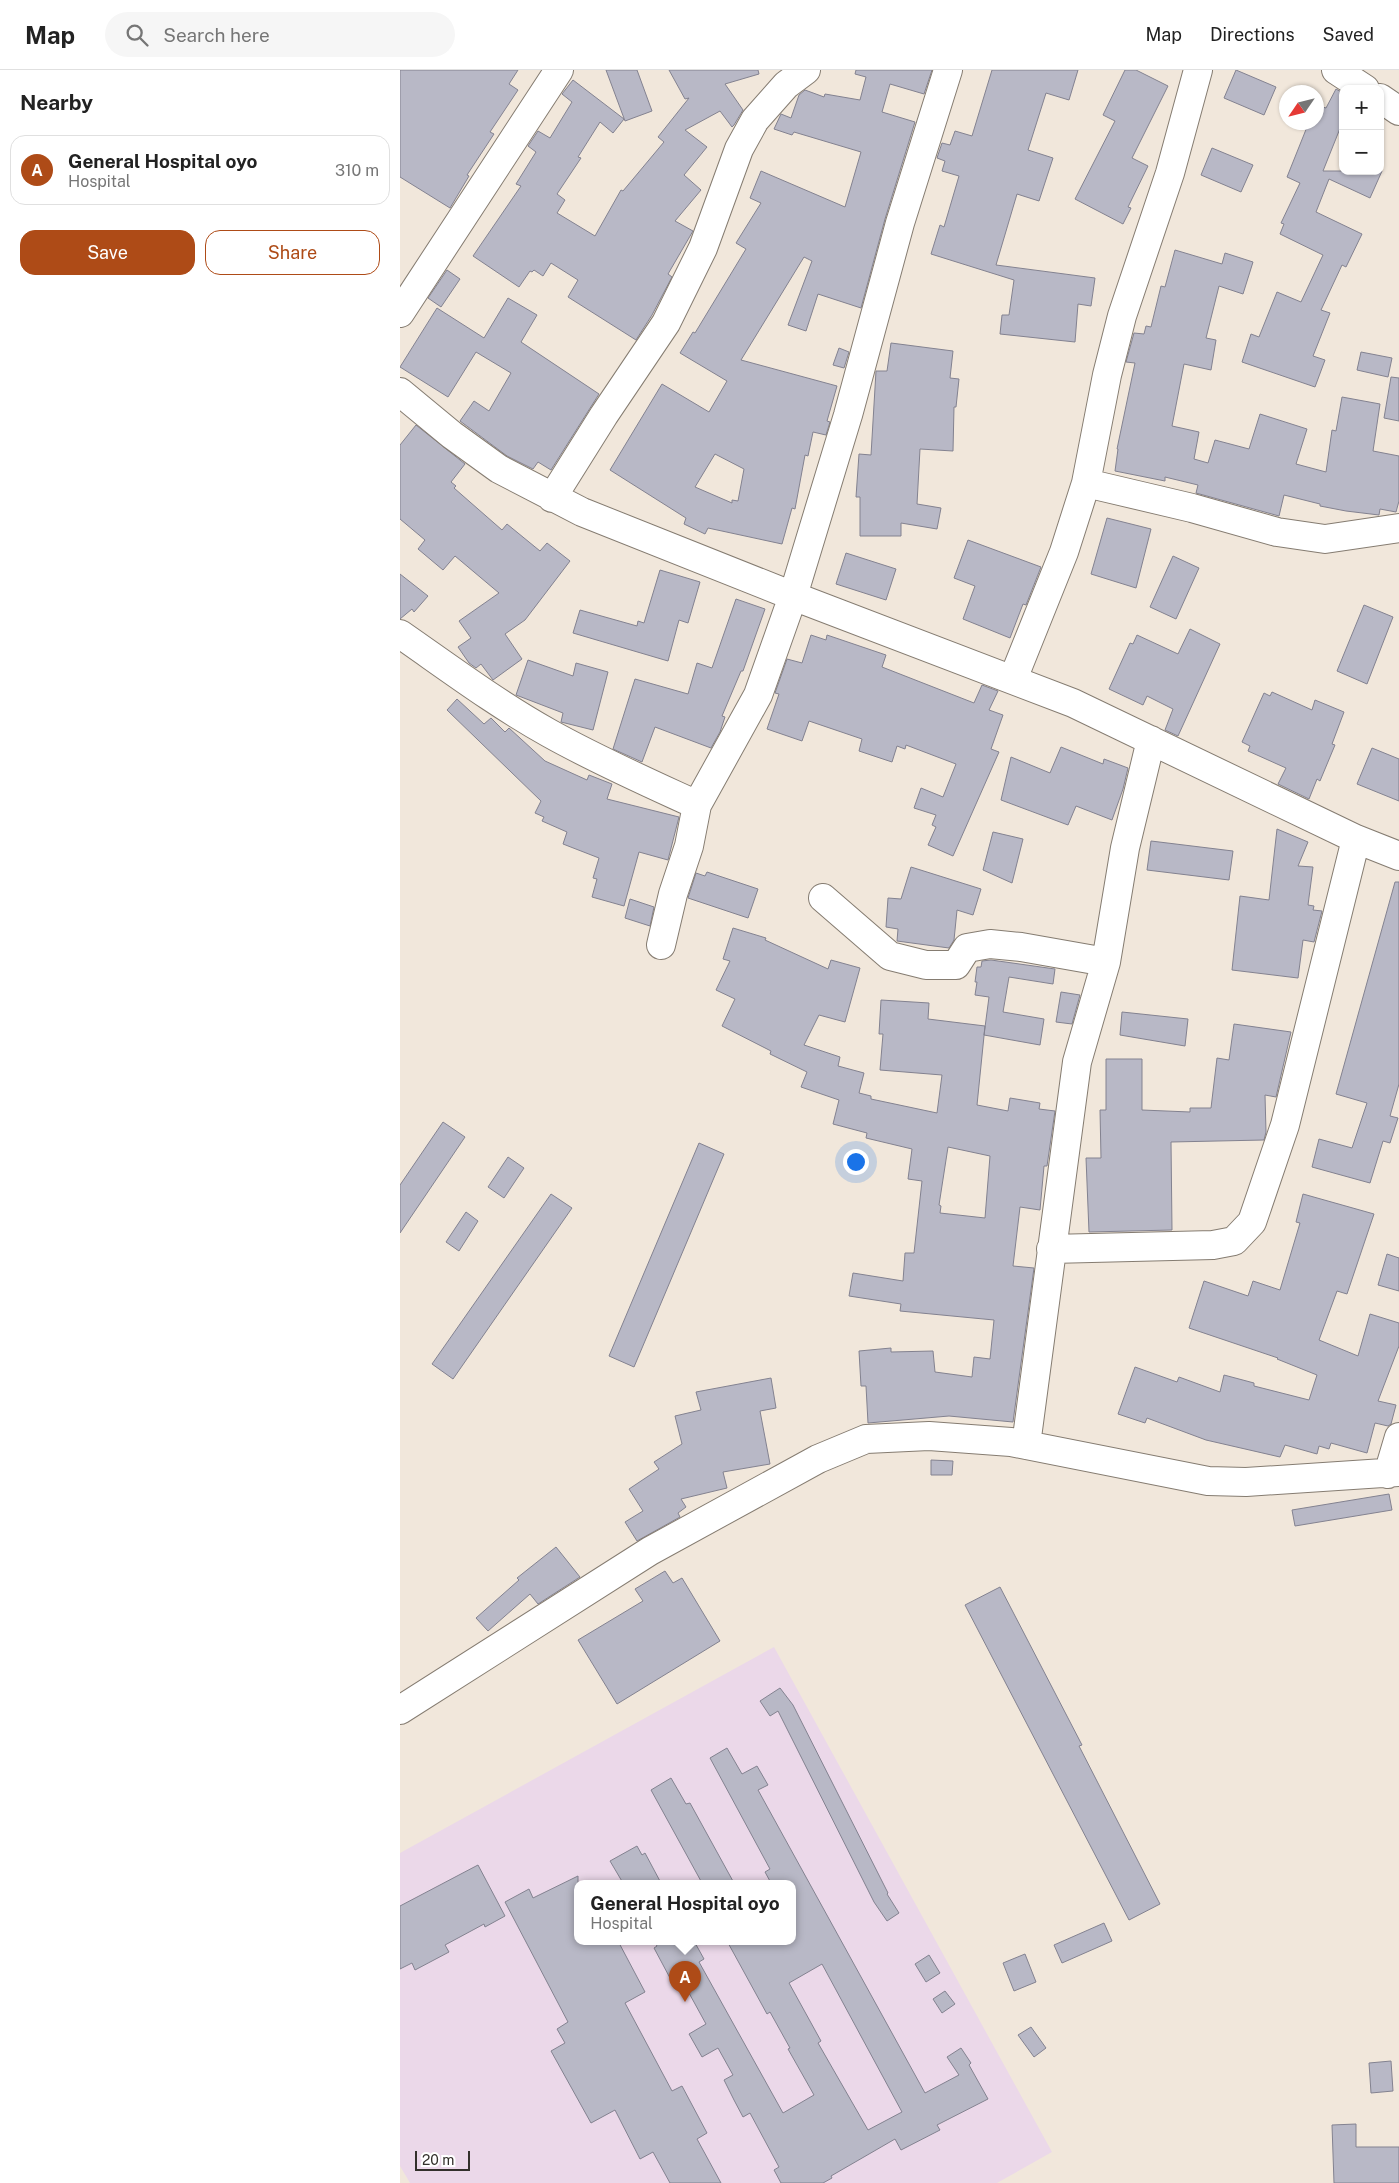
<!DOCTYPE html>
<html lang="en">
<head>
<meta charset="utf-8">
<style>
  :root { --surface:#fff; --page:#f6f6f6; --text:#222; --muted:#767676; --line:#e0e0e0; --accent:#ae4b17 }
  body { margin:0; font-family:"Public Sans",sans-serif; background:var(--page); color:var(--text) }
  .controls { position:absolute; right:15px; top:15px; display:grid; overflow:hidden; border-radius:10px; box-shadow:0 1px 4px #0004 }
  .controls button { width:45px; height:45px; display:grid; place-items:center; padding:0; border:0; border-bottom:1px solid var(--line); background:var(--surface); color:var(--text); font:25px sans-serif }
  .compass { position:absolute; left:879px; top:15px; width:45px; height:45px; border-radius:50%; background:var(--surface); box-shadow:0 1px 4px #0004; rotate:235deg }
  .scale { position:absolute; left:15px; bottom:12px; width:55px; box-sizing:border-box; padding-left:5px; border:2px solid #33302b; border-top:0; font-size:14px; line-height:18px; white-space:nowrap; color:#33302b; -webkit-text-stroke:4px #fff; paint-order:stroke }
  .you { position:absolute; left:455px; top:1091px; width:18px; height:18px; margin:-12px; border:4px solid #fff; border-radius:50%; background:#1a73e8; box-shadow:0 0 0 8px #1a73e833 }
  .badge { display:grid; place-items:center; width:32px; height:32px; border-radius:50%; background:var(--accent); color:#fff; font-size:16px; font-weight:700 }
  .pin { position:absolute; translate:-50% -41px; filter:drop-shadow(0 1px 2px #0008) }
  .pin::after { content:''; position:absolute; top:26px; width:18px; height:15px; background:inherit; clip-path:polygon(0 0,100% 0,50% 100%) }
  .popup { position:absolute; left:174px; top:1810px; width:222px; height:65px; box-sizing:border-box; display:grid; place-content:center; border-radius:10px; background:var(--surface); filter:drop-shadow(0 1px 4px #0005); font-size:16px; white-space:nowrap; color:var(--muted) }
  .popup b { font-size:19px; color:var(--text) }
  .popup::after { content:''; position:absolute; left:50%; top:100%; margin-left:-10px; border:10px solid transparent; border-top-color:var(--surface) }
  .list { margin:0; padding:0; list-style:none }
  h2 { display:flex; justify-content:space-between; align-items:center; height:65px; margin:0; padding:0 20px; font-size:21px }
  h2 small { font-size:16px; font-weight:400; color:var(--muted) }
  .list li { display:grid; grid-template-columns:32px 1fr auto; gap:15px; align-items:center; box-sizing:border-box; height:70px; margin:0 10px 10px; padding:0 10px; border:1px solid var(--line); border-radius:15px }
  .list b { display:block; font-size:19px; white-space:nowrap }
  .list p { margin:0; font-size:16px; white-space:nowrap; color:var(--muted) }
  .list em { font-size:16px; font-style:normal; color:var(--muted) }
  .actions { display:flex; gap:10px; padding:15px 20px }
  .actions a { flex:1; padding:11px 0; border:1px solid var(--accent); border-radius:15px; text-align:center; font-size:18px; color:var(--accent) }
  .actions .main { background:var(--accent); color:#fff }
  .icon { flex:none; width:28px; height:28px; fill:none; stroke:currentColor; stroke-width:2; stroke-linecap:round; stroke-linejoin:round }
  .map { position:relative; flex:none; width:999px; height:2113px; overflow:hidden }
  header { display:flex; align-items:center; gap:30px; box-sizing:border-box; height:70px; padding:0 25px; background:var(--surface); border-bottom:1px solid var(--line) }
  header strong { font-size:24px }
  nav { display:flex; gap:28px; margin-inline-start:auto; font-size:18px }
  .search { width:350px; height:45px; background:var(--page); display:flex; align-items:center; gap:12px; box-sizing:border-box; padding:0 18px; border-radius:28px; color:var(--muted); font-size:19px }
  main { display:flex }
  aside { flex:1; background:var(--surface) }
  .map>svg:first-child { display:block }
  .medical { fill:#ebd8e9; fill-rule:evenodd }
  .building { fill:#b8b8c6; stroke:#838290; fill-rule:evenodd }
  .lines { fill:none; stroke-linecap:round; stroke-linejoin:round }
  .minor-casing { stroke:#857c71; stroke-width:30 }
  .minor { stroke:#fff; stroke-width:28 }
</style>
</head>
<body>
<header>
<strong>Map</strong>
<div class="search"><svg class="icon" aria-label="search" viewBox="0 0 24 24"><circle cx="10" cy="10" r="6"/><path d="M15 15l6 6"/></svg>Search here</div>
<nav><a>Map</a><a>Directions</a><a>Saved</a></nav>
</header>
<main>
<aside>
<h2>Nearby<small></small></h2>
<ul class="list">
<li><span class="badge">A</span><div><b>General Hospital oyo</b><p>Hospital</p></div><em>310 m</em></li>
</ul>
<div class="actions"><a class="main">Save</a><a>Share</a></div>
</aside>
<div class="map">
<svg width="999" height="2113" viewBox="0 0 999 2113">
  <rect width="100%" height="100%" fill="#f1e7db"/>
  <path class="medical" d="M374,1577l278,505 -55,31h-587l-10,-17v-313zM178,1813h214v58h-214z"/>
  <path class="building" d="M0,0h118l-9,14 9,6 -28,42 4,2 -27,41 2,1 -19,32 -50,-31z
    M206,0h31l15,41 -27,10z
    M269,0h89l1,4 -34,10 18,26 -9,15 -2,2 -12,-16 -35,19 22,17 -23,28 17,15 -26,31 18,10 -25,43 4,3 -20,38 -16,25 -68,-43 10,-17 -27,-17 -8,13 -9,-6 -2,2 -2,-1 -11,16 -46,-31 48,-70 -5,-2 20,-32 -8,-6 10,-15 12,7 22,-36 -10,-8 11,-14 51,39 -11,14 -13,-11 -22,35 3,1 -24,36 8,6 -8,13 38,23 26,-46 2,1 41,-49 -6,-5 31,-39 -4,1z
    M456,0h76l-8,24 -34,-10 -8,28 33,10 -30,97 -24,89 -43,-14 -12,37 -18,-6 24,-64 -8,-4 -63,103 96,26 -10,35 3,1 -4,13 -13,-3 -5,24 -3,-1 -10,54 -3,-1 -10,36 -74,-16 -3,6 -21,-10 2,-6 -76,-48 52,-86 47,28 18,-31 -47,-28 13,-21 2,1 51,-84 -10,-6 25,-40 -11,-5 11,-27 84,36 16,-55 -67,-20 -2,3 -18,-6 7,-15 10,4 8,-23 6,-5 19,7 1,-3 35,6 6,-23 -11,-3zM315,384l29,15 -6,32 -6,-1v3l-37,-16z
    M592,0h86l-9,30 -23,-7 -18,57 25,8 -14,43 -22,-7 -21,71 99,13 -4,28 -13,-2 -3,38 -75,-8 2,-19h7l5,-35 -83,-26 9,-29 4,2 15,-51 -17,-5 3,-10 -8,-3 5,-15 8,2 5,-14 17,5z
    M725,0h11l32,16 -36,72 16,8 -20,41 3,1 -8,16 -48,-25 40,-78 -12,-6z
    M836,0l40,17 -12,28 -40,-17z
    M936,19l7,4v28l-20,50h59l-12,27 -41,-19 -13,33 46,22 -16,33 -4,-2 -21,45 9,3 -17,43 12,4 -10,27 -73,-25 9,-28 8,3 18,-45 24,10 22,-47 -43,-21 4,-10 -3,-1 19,-40 -13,-6 22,-55h7v-17l10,3z
    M812,78l41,17 -12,27 -40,-17z
    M775,180l47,14 3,-11 28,9 -10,32 -24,-8 -13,52 10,2 -5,30 -27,-6 -12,62 27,6 -5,27 14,4 7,-23 34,9 11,-35 47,15 -11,35 30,8 6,-42 4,1 6,-34 38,7 -7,47 26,5v45l-3,11 -16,-3 -1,6 -33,-4 -26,-5v-2l-36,-9 -5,21 -83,-23 2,-8 -33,-8v4l-50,-10 3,-22h-1l18,-86 -9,-1 8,-29 10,1 2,-8 5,1 10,-41 4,1z
    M47,200l13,9 -19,28 -13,-9z
    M108,228l29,17 -16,27 78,52 -48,76 -13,-8 -5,7 -26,-13 -47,-35 14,-20 15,10 22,-38 -35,-21 -28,45 -48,-30 37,-59 47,30z
    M491,273l62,8 -3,27 9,1 -3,28h-2l-1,44 -33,-2 -3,55 24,4 -4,21 -36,-6v13h-41v-39h-4l3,-43 12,1 5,-84h11z
    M439,278l10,4 -5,16 -11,-3z
    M961,282l31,6 -4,19 -31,-7z
    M991,307l8,1v43l-15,-3z
    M16,355l49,39 -14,18 5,4 -2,2 48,42 5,-6 33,27 7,-8 23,18 -45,59 -20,14 17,25 -29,21 -12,-16 -5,4 -7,-5 -11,-16 13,-9 -12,-17 40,-28 -44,-37 -12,14 -25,-21 7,-9 -25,-21v-74z
    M707,448l44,11 -15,59 -45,-14z
    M568,470l73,27 -15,38 -3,-1 -13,34 -47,-19 12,-33 -21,-8z
    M446,483l50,16 -10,31 -50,-16z
    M773,486l26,12 -23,51 -26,-12z
    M260,500l40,12 -12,41 -9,-3 -11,41 -95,-28 7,-23 57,16 1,-5 6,2z
    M0,504l28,22 -14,16 -2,-3 -12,10z
    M336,529l29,10 -22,62h-2l-19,45 3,1 -5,15 -9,16 -56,-21 -13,35 -29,-13 22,-70 53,15 9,-31 15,5z
    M964,535l29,12 -26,67 -30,-13z
    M790,559l30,15 -42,92 -13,-6 8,-21 -26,-13 -4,9 -34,-16 21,-46 3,1 4,-9 41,19z
    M411,565l15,5 1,-5 59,20 -4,12 92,36 8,-18 16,6 -9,19 14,5 -12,34 8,3 -46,104 -25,-11 8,-18 -4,-2 4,-10 -22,-7 7,-20 22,9 13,-33 -50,-19 -1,4 -8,-3 -5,16 -33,-11 3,-12 -53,-18 -7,20 -35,-12 12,-35 -4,-1 12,-34 15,4z
    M128,590l45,16 3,-13 32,9 -15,58 -32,-8 2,-9 -47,-18z
    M872,622l40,18 3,-10 29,12 -12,32 3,1 -15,36 -3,-2 -8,20 -31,-15 8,-16 -38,-17 2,-5 -8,-4 22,-49 6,3z
    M57,629l27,25 7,-6 14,14 4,-4 36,33 42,19 2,-5 23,9 -5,15 72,18 -11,43 -29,-8 -15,54 -32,-9 5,-18 -4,-1 6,-20 -36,-14 4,-12 -25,-11 2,-4 -9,-4 6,-12 -94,-91z
    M661,677l42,17 1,-5 24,9 -5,21 -11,31 -36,-14 -8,19 -67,-25 10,-43 39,16z
    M972,678l27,11v42l-42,-17z
    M877,759l31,13 -10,24 15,1 -5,38 6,1 -1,4 9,1 -8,31 -11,-2 -5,38 -66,-8 8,-74 29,4z
    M593,762l30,7 -11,44 -29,-13z
    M751,771l82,10 -4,29 -82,-10z
    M511,797l70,22 -8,26 -16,-5 -3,30 -5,8 -52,-7 1,-12 -12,-2 2,-29 13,1z
    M307,802l51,17 -10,29 -60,-20 8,-25 9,3z
    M995,812h4v202l-9,32 8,2 -8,25 -7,-2 -13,42 -58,-16 7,-28 33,9 15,-45 -31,-9z
    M230,829l24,8 -4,19 -25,-8z
    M333,858l33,10 -1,2 63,29 3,-9 29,8 -15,54 -26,-7 -15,30 36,12 -2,9 26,7 -5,20 12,3v3l66,14 5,-38 -62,-5 3,-36h-4l2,-34 48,3 -1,16 57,7 -8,79 31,6 2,-13 30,5 -1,6 16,2 -8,55h-3l-4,44 -20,-3 -7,59 21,2 -21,154 -64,-6 -81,7 -2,-37h-5l-2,-35 32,-3v4l42,-1 2,21 37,5 2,-20 16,2 4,-39 -94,-9 1,-7 -52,-8 4,-23 50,8 2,-28h9l8,-72 -14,-2 4,-30 -46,-11 1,-5 -34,-9 6,-24 -38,-13 6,-15 -37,-18 1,-3 -49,-25 13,-27 -19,-9 14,-29 -7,-2zM548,1077l42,9 -5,62 -45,-5 1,-7 -2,-1z
    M591,890l64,9 -2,15 -44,-7 -6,35 41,7 -4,26 -56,-10 5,-38 -14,-2 2,-13h-2l2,-15h4l1,-6z
    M661,922l19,3 -8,29 -16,-2z
    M722,942l66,7 -3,27 -65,-11z
    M834,954l57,8 -15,65 -11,-2 1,37 -2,8 -93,2 1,88 -83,2 -3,-74h15l-1,-48h6v-51h36v51l48,2v-4h21l6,-50 12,2z
    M43,1052l22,15 -65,96v-48z
    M299,1073l25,11 -90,213 -25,-11z
    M108,1087l16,11 -20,30 -16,-11z
    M151,1124l21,14 -119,171 -21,-15z
    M903,1124l71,20 -27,80 -10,-3 -18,49 39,16 12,-42 29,9v23l-21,55 18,4 -5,19 -3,2 -13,-3 -8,30 -36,-10 -2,6 -10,-3 -2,8 -32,-9 -5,12 -74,-17 -59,-22 -2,5 -27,-9 17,-47 42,15 2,-5 41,15 4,-17 30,8v3l55,14 8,-25 -40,-16 1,-1 -89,-30 15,-47 44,15 5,-15 27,9 20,-67 -4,-1z
    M66,1142l12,9 -19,30 -13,-9z
    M987,1184l12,4v33l-21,-6z
    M371,1308l5,30 -16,3 10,53 -47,8 4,16 -46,11 5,8 -8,6 2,4 -43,24 -12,-19 18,-11 -14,-22 30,-20 -5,-7 28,-18 -7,-28 26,-6 -5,-18z
    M531,1390l22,1 -1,14h-21z
    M989,1424l3,16 -97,16 -3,-16z
    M156,1477l24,30 -42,27 -8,-10 -42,37 -12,-13 43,-38 -2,-2z
    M265,1501l8,12 9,-5 38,63 -103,63 -39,-64 65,-39 -8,-12z
    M600,1517l82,158 -3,1 81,158 -31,16 -164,-315z
    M380,1618l13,17 95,188 -1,1 12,19 -12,8 -13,-19 -96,-191 -8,5 -10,-15z
    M327,1678l15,26 15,-8 11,19 -10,5 167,303 34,-18 -12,-18 14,-9 10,15 -2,2 19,34 -51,26 3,5 -39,20 -6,-11 -64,37 1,2 -9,5h-42l-7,-13 5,-3 -29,-54 -7,4 -9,-17 -10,-20 9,-5 -15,-27 -16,9 -13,-23 17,-10 -28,-51 -8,5 -16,-30 3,-2 -3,-5h40l10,18 -5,3 84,151 31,-18 -26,-46 2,-1 -20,-36 -3,2 -40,-73h65v-58h-21l-6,-11 5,-3 -60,-111zM422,1894l80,148 -34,18 -50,-87 3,-2 -32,-58z
    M271,1708l15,26 4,-1 44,80h-32l-51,-93z
    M237,1776l5,9 3,-2 16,30h-38l-13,-22z
    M78,1795l27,51 -20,11 -1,-3 -39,21 4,7 -34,18 -3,-7 -12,6v-63z
    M178,1806v65h40l27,51 -20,11 47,88 10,-5 25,47 -10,6 24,44h-51l-17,-31 -13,7 -25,-49 -24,13 -40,-72 14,-8 -8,-14 11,-7 -63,-120 24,-13 4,9z
    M704,1853l8,18 -50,22 -8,-18z
    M625,1884l11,28 -22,9 -11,-28z
    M529,1885l11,18 -14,9 -11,-18z
    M545,1921l10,13 -13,9 -9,-14z
    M631,1957l15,21 -12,9 -16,-22z
    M991,1991l2,30 -22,2 -2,-30z
    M956,2054v23h43v36h-65l-2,-58z"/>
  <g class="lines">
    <g class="minor-casing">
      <path id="minor" d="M936,0l29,19
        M980,28l19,13
        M0,243l159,-243
        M0,322l52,43 47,34 83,43 211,84 280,107 283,136 43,17
        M686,413l106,25 85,24 48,7 74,-11
        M152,428l52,-83 62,-92 37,-75 36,-99 16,-29 31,-35 20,-15
        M0,564c49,34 97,70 149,99 48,27 98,49 148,72
        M613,609l51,-127 22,-69 21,-108 15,-59 48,-143 28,-103
        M423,828l67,58 36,9h30l11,-17 23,-4 31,3 85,15
        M261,875l12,-51 16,-48 8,-41 61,-110 35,-99 55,-181 52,-192 48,-153
        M651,1179l162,-4 21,-4 18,-19 33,-97 71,-286
        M626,1375l51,-383 29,-100 19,-114 26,-108
        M988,1404l11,-37
        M0,1640l250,-159 168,-92 48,-20 63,-3 82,6 197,39 38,1 153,-10"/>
    </g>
    <use href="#minor" class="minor"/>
  </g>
</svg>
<div class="controls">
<button>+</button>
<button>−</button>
</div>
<svg class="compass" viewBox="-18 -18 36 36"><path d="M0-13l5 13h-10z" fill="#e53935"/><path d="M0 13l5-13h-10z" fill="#767676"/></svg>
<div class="scale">20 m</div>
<div class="you"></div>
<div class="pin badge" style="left:285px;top:1932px">A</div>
<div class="popup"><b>General Hospital oyo</b>Hospital</div>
</div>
</main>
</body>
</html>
